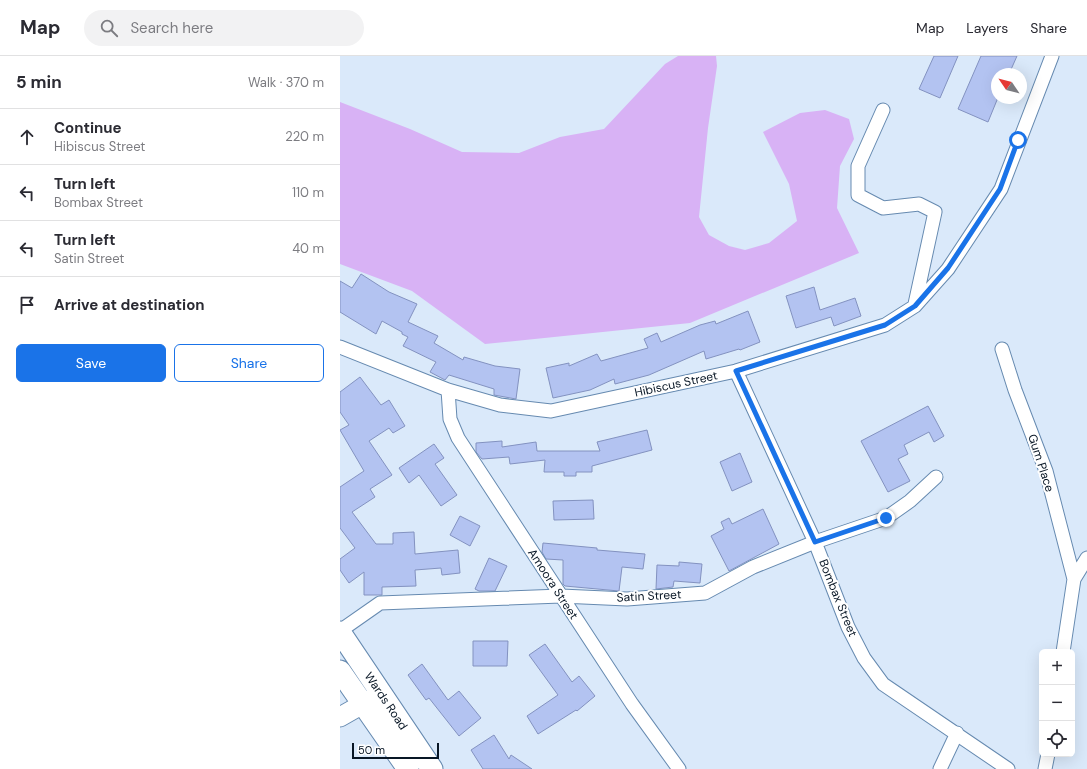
<!DOCTYPE html>
<html lang="en">
<head>
<meta charset="utf-8">
<style>
  :root { --surface:#fff; --page:#f2f2f3; --text:#2b2b33; --muted:#7c7c81; --line:#e1e1e2; --accent:#1a73e8 }
  body { margin:0; font-family:"DM Sans",sans-serif; background:var(--page); color:var(--text) }
  .controls { position:absolute; right:12px; bottom:12px; display:grid; overflow:hidden; border-radius:6px; box-shadow:0 4px 16px #0002 }
  .controls button { width:36px; height:36px; display:grid; place-items:center; padding:0; border:0; border-bottom:1px solid var(--line); background:var(--surface); color:var(--text); font:20px sans-serif }
  .compass { position:absolute; left:651px; top:12px; width:36px; height:36px; border-radius:50%; background:var(--surface); box-shadow:0 4px 16px #0002; rotate:305deg }
  .scale { position:absolute; left:12px; bottom:10px; width:87px; box-sizing:border-box; padding-left:4px; border:2px solid #081625; border-top:0; font-size:11px; line-height:14px; white-space:nowrap; color:#081625; -webkit-text-stroke:3px #fff; paint-order:stroke }
  .stop { position:absolute; width:12px; height:12px; margin:-9px; border:3px solid #1a73e8; border-radius:50%; background:#fff }
  .stop.end { background:#1a73e8; border-color:#fff; box-shadow:0 1px 4px #0008 }
  .list { margin:0; padding:0; list-style:none }
  h2 { display:flex; justify-content:space-between; align-items:center; height:52px; margin:0; padding:0 16px; font-size:17px }
  h2 small { font-size:13px; font-weight:400; color:var(--muted) }
  .list li { display:grid; grid-template-columns:26px 1fr auto; gap:12px; align-items:center; box-sizing:border-box; height:56px; padding:0 16px; border-top:1px solid var(--line) }
  .list b { display:block; font-size:15px; white-space:nowrap }
  .list p { margin:0; font-size:13px; white-space:nowrap; color:var(--muted) }
  .list em { font-size:13px; font-style:normal; color:var(--muted) }
  .actions { display:flex; gap:8px; padding:12px 16px }
  .actions a { flex:1; padding:9px 0; border:1px solid var(--accent); border-radius:6px; text-align:center; font-size:14px; color:var(--accent) }
  .actions .main { background:var(--accent); color:#fff }
  .icon { flex:none; width:22px; height:22px; fill:none; stroke:currentColor; stroke-width:2; stroke-linecap:round; stroke-linejoin:round }
  .map { position:relative; flex:none; width:747px; height:713px; overflow:hidden }
  header { display:flex; align-items:center; gap:24px; box-sizing:border-box; height:56px; padding:0 20px; background:var(--surface); border-bottom:1px solid var(--line) }
  header strong { font-size:19px }
  nav { display:flex; gap:22px; margin-inline-start:auto; font-size:14px }
  .search { width:280px; height:36px; background:var(--page); display:flex; align-items:center; gap:10px; box-sizing:border-box; padding:0 14px; border-radius:22px; color:var(--muted); font-size:15px }
  main { display:flex }
  aside { flex:1; background:var(--surface) }
  .map>svg:first-child { display:block }
  .green { fill:#d8b2f5 }
  .building { fill:#b3c3f1; stroke:#8392c0 }
  .lines { fill:none; stroke-linecap:round; stroke-linejoin:round }
  .street-casing { stroke:#668ab0; stroke-width:15 }
  .secondary-casing { stroke:#668ab0; stroke-width:21 }
  .primary-casing { stroke:#668ab0; stroke-width:23 }
  .street { stroke:#fff; stroke-width:13 }
  .secondary { stroke:#fff; stroke-width:19 }
  .primary { stroke:#fff; stroke-width:21 }
  .route { stroke:#1a73e8; stroke-width:5 }
  .labels { text-anchor:middle; dominant-baseline:central; stroke-width:4; stroke-linejoin:round; paint-order:stroke }
  .street-label { font-size:12px; fill:#081625; stroke:#fff }
</style>
</head>
<body>
<header>
<strong>Map</strong>
<div class="search"><svg class="icon" aria-label="search" viewBox="0 0 24 24"><circle cx="10" cy="10" r="6"/><path d="M15 15l6 6"/></svg>Search here</div>
<nav><a>Map</a><a>Layers</a><a>Share</a></nav>
</header>
<main>
<aside>
<h2>5 min<small>Walk · 370 m</small></h2>
<ul class="list">
<li><svg class="icon" aria-label="ahead" viewBox="0 0 24 24"><path d="M12 20V5M6 11l6-6 6 6"/></svg><div><b>Continue</b><p>Hibiscus Street</p></div><em>220 m</em></li>
<li><svg class="icon" aria-label="left" viewBox="0 0 24 24"><path d="M17 20v-9H6M10 6l-5 5 5 5"/></svg><div><b>Turn left</b><p>Bombax Street</p></div><em>110 m</em></li>
<li><svg class="icon" aria-label="left" viewBox="0 0 24 24"><path d="M17 20v-9H6M10 6l-5 5 5 5"/></svg><div><b>Turn left</b><p>Satin Street</p></div><em>40 m</em></li>
<li><svg class="icon" aria-label="arrive" viewBox="0 0 24 24"><path d="M6 21V4h12l-3 4 3 4H6"/></svg><div><b>Arrive at destination</b></div></li>
</ul>
<div class="actions"><a class="main">Save</a><a>Share</a></div>
</aside>
<div class="map">
<svg width="747" height="713" viewBox="0 0 747 713">
  <rect width="100%" height="100%" fill="#dae9fa"/>
  <path class="green" d="M338,0h38l1,10 -9,62 -9,89 10,18 20,11 16,4 24,-7 28,-22 -8,-37 -26,-52 37,-19 25,-3 24,9 5,20 -14,27 -3,42 22,45 -169,70 -205,21 -73,-53 -72,-27v-162l70,27 52,23 57,1 41,-16 44,-8 61,-65z"/>
  <path class="building" d="M594,0h24l-18,42 -21,-9z
    M641,0h36l-8,18h-12v26l-9,22 -30,-13z
    M21,218l28,18 28,12 -9,18 30,14 -4,7 29,17 1,-3 31,9 25,3 -4,30 -22,-4v-6l-45,-14 -4,5 -15,-8 6,-10 -33,-16 5,-9 -6,-3v-2l-20,-11 -6,13 -36,-22v-31l12,7z
    M474,231l6,23 35,-12 6,18 -27,10 -3,-9 -35,11 -10,-32z
    M408,255l12,31 -20,8 -1,-1 -33,10 -2,-8 -55,24 -34,9 -1,-5 -24,11 -37,8 -7,-30 23,-5v3l28,-12 4,7 47,-13 -4,-9 13,-6 4,9 39,-17 15,-4 1,3z
    M20,321l21,28 8,-5 16,26 -12,7 -4,-5 -20,13 23,34 -22,14 5,8 -23,15 24,32h17v-11l21,-1 1,22 43,-4 2,23 -18,2 -1,-7 -26,2 1,16 -34,1v8h-18v-23l-15,11 -9,-13v-11l15,-11 -15,-20v-41l24,-16 -24,-41 9,-5 -9,-13v-20z
    M588,350l16,30 -10,6 -5,-10 -25,13 4,9 -10,5 12,22 -22,11 -27,-51z
    M307,374l5,20 -60,16v6h-16v4h-12v-4h-20l1,-12 -35,4 -1,-7 -27,2 -6,-7v-9l26,-2v6l34,-5 1,9h63l-3,-9z
    M94,388l10,14 -9,6 22,31 -16,11 -22,-31 -10,8 -10,-15z
    M400,397l12,29 -20,9 -12,-29z
    M253,444l1,19 -40,1 -1,-19z
    M423,453l16,35 -50,27 -18,-35 13,-7 -3,-7 8,-4 3,6z
    M120,460l20,10 -10,20 -20,-11z
    M203,487l54,5v2l48,4 -2,15 -21,-2 -3,24 -54,-5 -2,-2v-24l-17,-1 -4,-7z
    M149,502l18,8 -12,25h-16l-4,-2z
    M339,506l23,2 -2,19 -26,-2 -1,6 -17,2 1,-24 22,1z
    M133,585h35l-1,25h-34z
    M205,588l27,38 7,-6 16,20 -18,15 -1,-1 -38,24 -11,-18 31,-21 -29,-40z
    M82,608l26,36 11,-9 22,27 -22,18 -30,-38 -3,2 -18,-25z
    M154,679l15,24 2,-4 21,14h-49l-12,-19z"/>
  <g class="lines">
    <g class="street-casing">
      <path id="street" d="M543,54l-25,56v29l25,13 36,-4 16,8 -20,92
        M0,291l108,43 52,15 51,6 185,-40 149,-46 30,-19 33,-37 53,-80 51,-133
        M662,293l13,41 31,81 28,108
        M396,315l79,171 33,85 16,31 19,26 125,85
        M108,334l2,29 8,19 174,266 47,65
        M0,575l40,-28 181,-7 66,3 78,-6 48,-26 62,-25 71,-24 24,-17 26,-24
        M723,596l11,-73 13,-21
        M600,713l17,-36
        M705,713l3,-15"/>
    </g>
    <g class="secondary-casing">
      <path id="secondary" d="M0,661l35,-20"/>
    </g>
    <g class="primary-casing">
      <path id="primary" d="M0,576l92,137
        M0,615l68,98"/>
    </g>
    <use href="#street" class="street"/>
    <use href="#secondary" class="secondary"/>
    <use href="#primary" class="primary"/>
  </g>
  <g class="lines">
    <path class="route" d="M546,462l-71,24 -79,-171 149,-46 30,-19 33,-38 52,-79 18,-49"/>
  </g>
  <g class="labels">
    <g class="street-label">
      <text transform="translate(336 328) rotate(-12)">Hibiscus Street</text>
      <text transform="translate(701 407) rotate(72)">Gum Place</text>
      <text transform="translate(213 528) rotate(57)">Amoora Street</text>
      <text transform="translate(309 540) rotate(-3)">Satin Street</text>
      <text transform="translate(498 542) rotate(68)">Bombax Street</text>
      <text transform="translate(46 645) rotate(56)">Wards Road</text>
    </g>
  </g>
</svg>
<div class="controls">
<button>+</button>
<button>−</button>
<button><svg class="icon" aria-label="locate" viewBox="0 0 24 24"><circle cx="12" cy="12" r="6"/><path d="M12 2v4M12 18v4M2 12h4M18 12h4"/></svg></button>
</div>
<svg class="compass" viewBox="-18 -18 36 36"><path d="M0-13l5 13h-10z" fill="#e53935"/><path d="M0 13l5-13h-10z" fill="#7c7c81"/></svg>
<div class="scale">50 m</div>
<div class="stop" style="left:678px;top:84px"></div>
<div class="stop end" style="left:546px;top:462px"></div>
</div>
</main>
</body>
</html>
